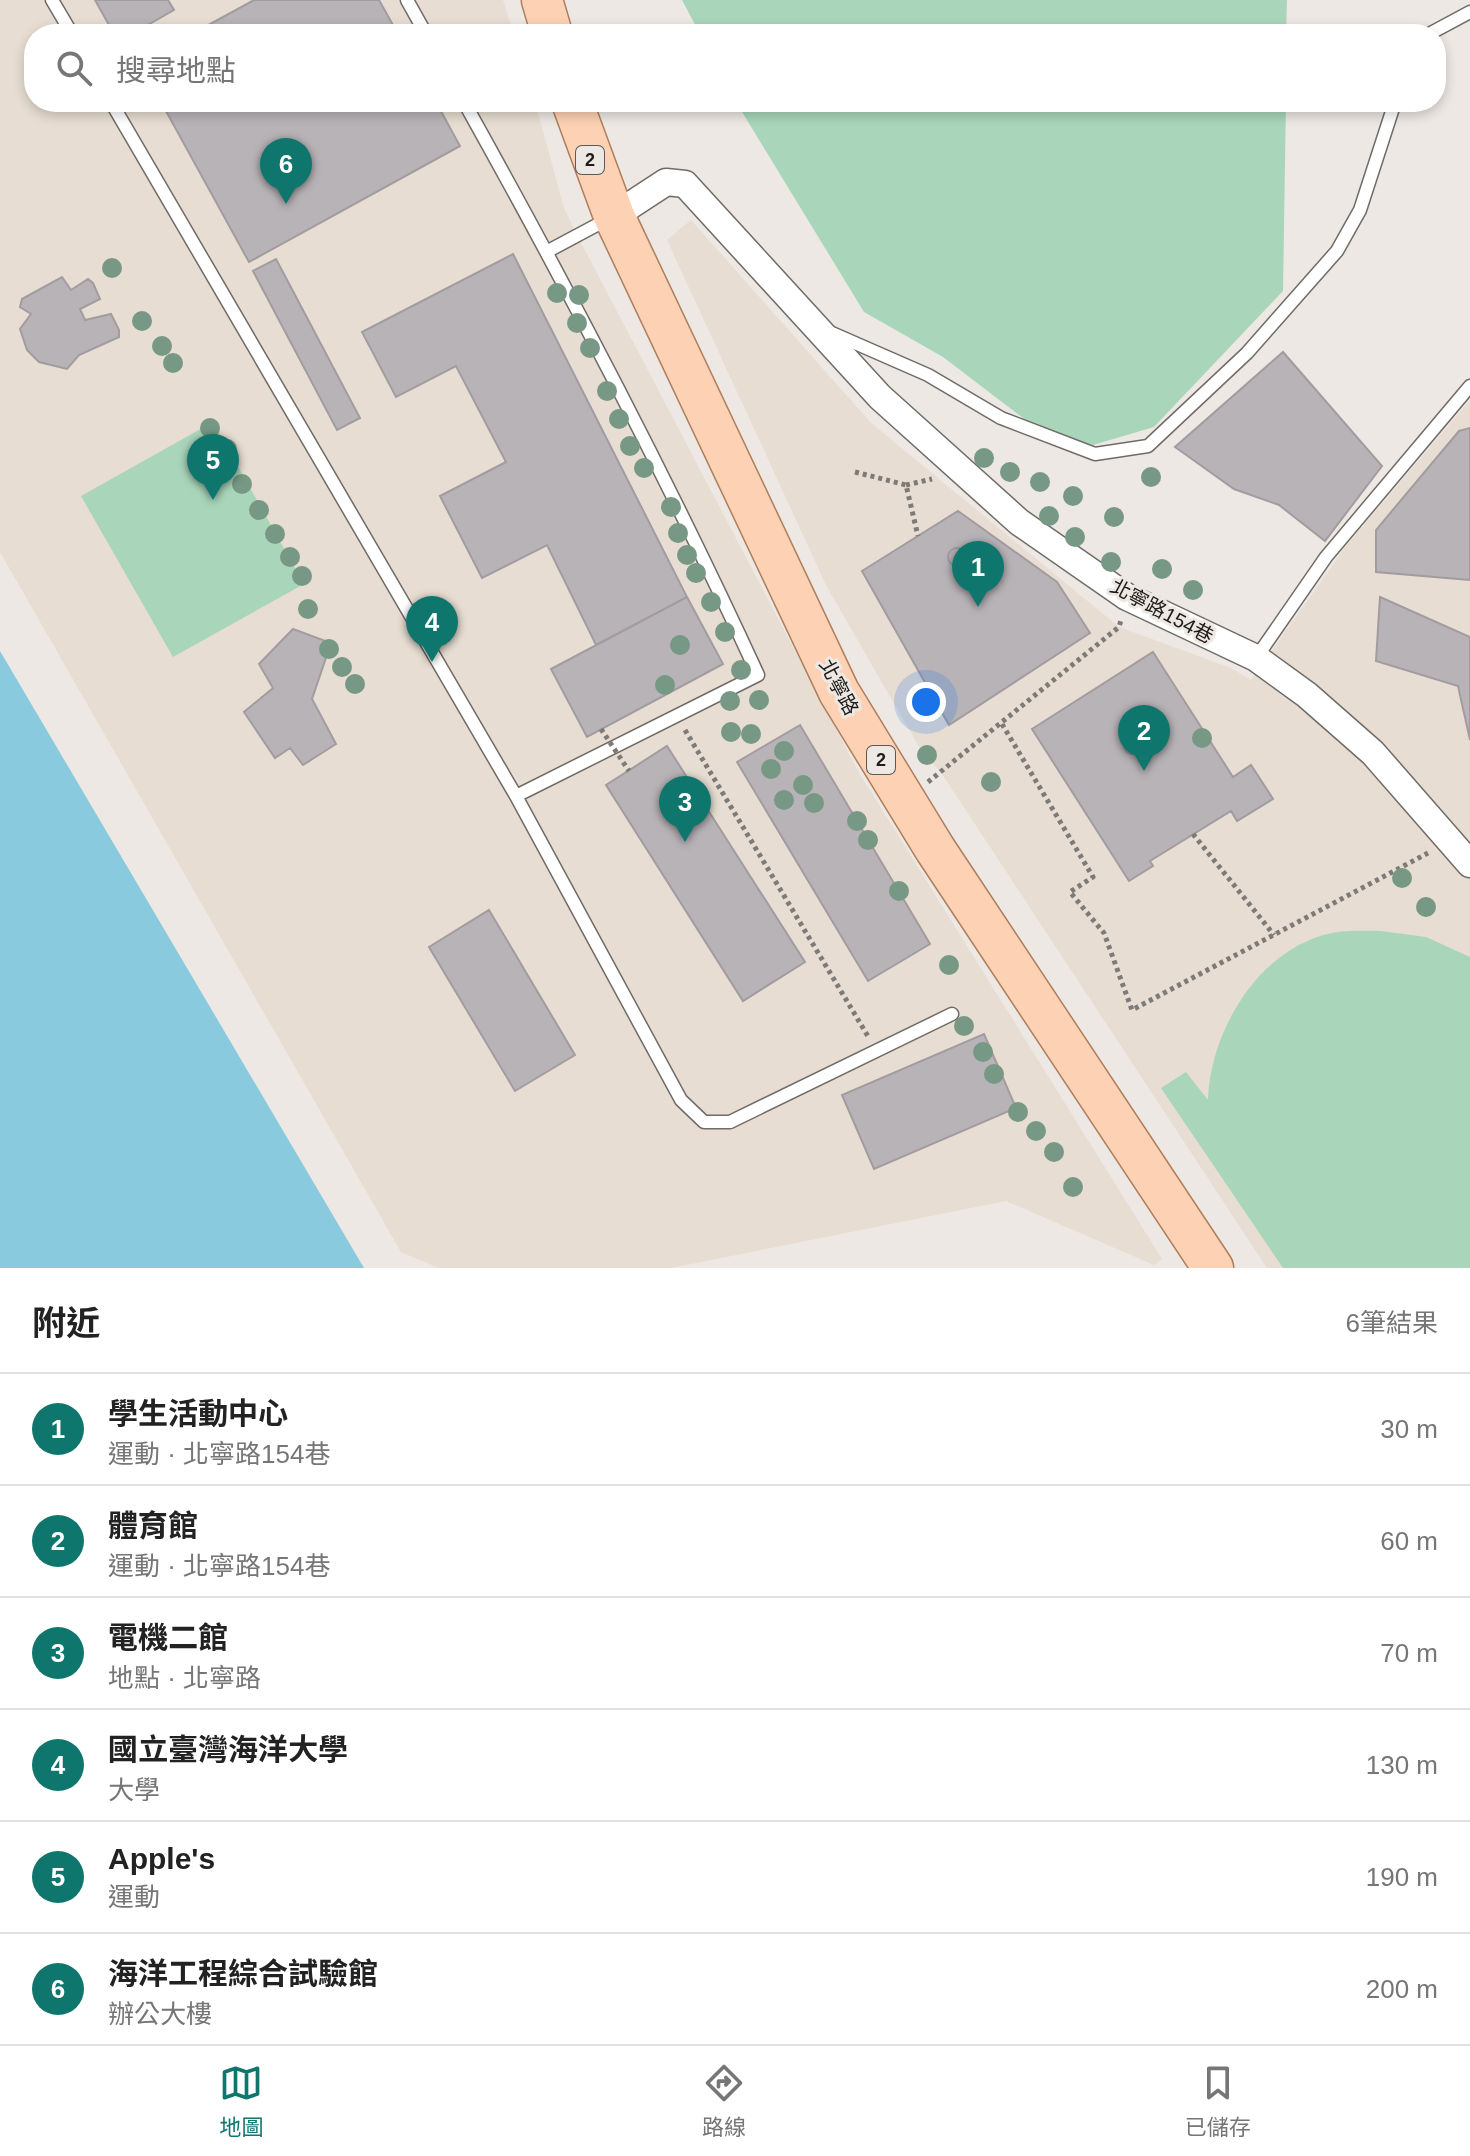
<!DOCTYPE html>
<html lang="zh-TW">
<head>
<meta charset="utf-8">
<style>
  :root { --surface:#fff; --page:#f2f2f2; --text:#222; --muted:#767676; --line:#e0e0e0; --accent:#0f766e }
  body { margin:0; font-family:Helvetica,"Noto Sans TC",sans-serif; background:var(--page); color:var(--text) }
  .you { position:absolute; left:926px; top:702px; width:28px; height:28px; margin:-20px; border:6px solid #fff; border-radius:50%; background:#1a73e8; box-shadow:0 0 0 12px #1a73e833 }
  .badge { display:grid; place-items:center; width:52px; height:52px; border-radius:50%; background:var(--accent); color:#fff; font-size:26px; font-weight:700 }
  .pin { position:absolute; translate:-50% -66px; filter:drop-shadow(0 2px 4px #0008) }
  .pin::after { content:''; position:absolute; top:42px; width:28px; height:24px; background:inherit; clip-path:polygon(0 0,100% 0,50% 100%) }
  .list { margin:0; padding:0; list-style:none }
  h2 { display:flex; justify-content:space-between; align-items:center; height:104px; margin:0; padding:0 32px; font-size:34px }
  h2 small { font-size:26px; font-weight:400; color:var(--muted) }
  .list li { display:grid; grid-template-columns:52px 1fr auto; gap:24px; align-items:center; box-sizing:border-box; height:112px; padding:0 32px; border-top:2px solid var(--line) }
  .list b { display:block; font-size:30px; white-space:nowrap }
  .list p { margin:0; font-size:26px; white-space:nowrap; color:var(--muted) }
  .list em { font-size:26px; font-style:normal; color:var(--muted) }
  .icon { flex:none; width:44px; height:44px; fill:none; stroke:currentColor; stroke-width:2; stroke-linecap:round; stroke-linejoin:round }
  .map { position:relative; flex:none; width:1470px; height:1268px; overflow:hidden }
  .search { position:absolute; background:var(--surface); box-shadow:0 4px 12px #0003; left:24px; right:24px; top:24px; height:88px; display:flex; align-items:center; gap:20px; box-sizing:border-box; padding:0 28px; border-radius:32px; color:var(--muted); font-size:30px }
  .sheet { height:776px; background:var(--surface) }
  nav { display:flex; justify-content:space-around; align-items:center; box-sizing:border-box; height:112px; border-top:2px solid var(--line); background:var(--surface); font-size:22px; color:var(--muted) }
  nav a { display:grid; justify-items:center; gap:4px }
  nav .on { color:var(--accent) }
  .map>svg:first-child { display:block }
  .built { fill:#e7ddd2 }
  .green { fill:#a9d6bb }
  .water { fill:#89cade }
  .building { fill:#b8b3b7; stroke:#a29ca0; stroke-width:2 }
  .lines { fill:none; stroke-linecap:round; stroke-linejoin:round }
  .lane-casing { stroke:#6f6b66; stroke-width:15 }
  .street-casing { stroke:#6f6b66; stroke-width:29 }
  .primary-casing { stroke:#ae7e5c; stroke-width:43 }
  .path { stroke:#7e7a77; stroke-width:5; stroke-dasharray:4 4; stroke-linecap:butt }
  .lane { stroke:#fff; stroke-width:12 }
  .street { stroke:#fff; stroke-width:26 }
  .primary { stroke:#fdd1b3; stroke-width:40 }
  .path-bridge { stroke:#7e7a77; stroke-width:5; stroke-dasharray:4 4; stroke-linecap:butt }
  .tree { fill:#779885 }
  .labels { text-anchor:middle; dominant-baseline:central; stroke-width:6; stroke-linejoin:round; paint-order:stroke }
  .shield { fill:#ede8e3; stroke:#5c5956; stroke-width:2 }
  .shield-label { font-size:18px; font-weight:bold; fill:#1e1c1a }
  .street-label { font-size:20px; fill:#1e1c1a; stroke:#ede8e3 }
</style>
</head>
<body>
<div class="map">
<svg width="1470" height="1268" viewBox="0 0 1470 1268">
  <rect width="100%" height="100%" fill="#ede8e3"/>
  <path class="built" d="M0,0h503l11,34h-480v68h501l29,106 13,27 281,536 304,488 -8,6 -148,-64 -335,67h-232l-38,-16 -401,-700z
    M691,220l180,203 248,204 112,41 20,12 95,-134 124,-146v868h-203l-325,-494 -24,-29 -91,-158 -160,-347z"/>
  <path class="green" d="M682,0h605l-1,34h-586z
    M736,102h550l-3,189 -129,136 -61,18 -57,-17 -93,-71 -79,-45z
    M213,422l91,162 -131,73 -92,-161z
    M1381,931l45,6 44,20v311h-187l-122,-180 25,-16 22,28c2,-69 51,-152 124,-167 15,-3 33,-2 49,-2z"/>
  <path class="water" d="M0,651l364,617h-364z"/>
  <path class="building" d="M95,0h73l6,10 -42,24h-18z
    M254,0h125l19,34h-206z
    M161,102h275l24,44 -211,116z
    M513,254l174,343 -91,48 -49,-100 -65,33 -42,-82 66,-34 -50,-96 -60,31 -34,-65z
    M276,259l84,159 -23,12 -84,-159z
    M62,277l9,13 17,-11 5,4 7,16 -20,10 5,11 26,-6 8,16v7l-40,18 -12,14 -28,-7 -12,-12 -7,-21 11,-15 -11,-7 2,-8z
    M1283,352l99,114 -57,75 -46,-36 -45,-16 -59,-42z
    M1470,428v152l-94,-8v-42l83,-99z
    M958,511l99,71 33,51 -141,92 -87,-154z
    M948 557a9 9 0 1 1 18 0a9 9 0 1 1-18 0Z
    M687,597l36,67 -136,73 -36,-68z
    M1380,597l90,40v103l-12,-54 -82,-25z
    M293,629l38,14 -19,56 24,45 -33,21 -13,-17 -15,10 -31,-46 29,-24 -14,-24z
    M1153,652l80,125 18,-12 22,34 -36,22 -6,-10 -81,50 3,5 -24,15 -97,-152z
    M800,725l130,219 -62,37 -131,-219z
    M1124 746a8 8 0 1 1 16 0a8 8 0 1 1-16 0Z
    M667,746l138,216 -62,39 -137,-216z
    M489,910l86,145 -60,36 -86,-144z
    M984,1034l32,74 -142,61 -32,-74z"/>
  <g class="lines">
    <g class="lane-casing">
      <path id="lane" d="M52,0l20,34
        M407,0l19,34
        M1429,34l41,-22
        M111,102l405,694 165,304 23,22h26l222,-108
        M464,102c105,188 204,377 294,573l-242,121
        M548,251l60,-32
        M832,333l96,42 73,43 94,36 53,-8 99,-93 90,-102 23,-41 35,-108
        M1256,658l70,-101 144,-171"/>
    </g>
    <g class="street-casing">
      <path id="street" d="M614,216l52,-34 19,2 195,213 139,125 108,75 129,61 51,37 66,58 97,111"/>
    </g>
    <g class="primary-casing">
      <path id="primary" d="M542,0l10,34
        M572,102l42,114 225,476 96,157 278,419"/>
    </g>
    <path class="path" d="M148,25l6,9
      M855,472l51,13 12,51
      M906,485l26,-6
      M1002,724l91,153 -23,15 34,41 28,77 296,-157
      M685,730l184,308
      M928,782l191,-155 2,-7
      M1193,834l81,101"/>
    <use href="#lane" class="lane"/>
    <use href="#street" class="street"/>
    <use href="#primary" class="primary"/>
    <path class="path-bridge" d="M601,729l28,42"/>
  </g>
  <g class="tree">
    <circle cx="112" cy="268" r="10"/>
    <circle cx="557" cy="293" r="10"/>
    <circle cx="579" cy="295" r="10"/>
    <circle cx="142" cy="321" r="10"/>
    <circle cx="577" cy="323" r="10"/>
    <circle cx="162" cy="346" r="10"/>
    <circle cx="590" cy="348" r="10"/>
    <circle cx="173" cy="363" r="10"/>
    <circle cx="607" cy="391" r="10"/>
    <circle cx="619" cy="419" r="10"/>
    <circle cx="210" cy="428" r="10"/>
    <circle cx="630" cy="446" r="10"/>
    <circle cx="227" cy="449" r="10"/>
    <circle cx="984" cy="458" r="10"/>
    <circle cx="644" cy="468" r="10"/>
    <circle cx="1010" cy="472" r="10"/>
    <circle cx="1151" cy="477" r="10"/>
    <circle cx="1040" cy="482" r="10"/>
    <circle cx="242" cy="484" r="10"/>
    <circle cx="1073" cy="496" r="10"/>
    <circle cx="671" cy="507" r="10"/>
    <circle cx="259" cy="510" r="10"/>
    <circle cx="1049" cy="516" r="10"/>
    <circle cx="1114" cy="517" r="10"/>
    <circle cx="678" cy="533" r="10"/>
    <circle cx="275" cy="534" r="10"/>
    <circle cx="1075" cy="537" r="10"/>
    <circle cx="687" cy="555" r="10"/>
    <circle cx="290" cy="557" r="10"/>
    <circle cx="1111" cy="562" r="10"/>
    <circle cx="1162" cy="569" r="10"/>
    <circle cx="696" cy="573" r="10"/>
    <circle cx="302" cy="576" r="10"/>
    <circle cx="1193" cy="590" r="10"/>
    <circle cx="711" cy="602" r="10"/>
    <circle cx="308" cy="609" r="10"/>
    <circle cx="725" cy="632" r="10"/>
    <circle cx="680" cy="645" r="10"/>
    <circle cx="329" cy="649" r="10"/>
    <circle cx="342" cy="667" r="10"/>
    <circle cx="741" cy="670" r="10"/>
    <circle cx="355" cy="684" r="10"/>
    <circle cx="665" cy="685" r="10"/>
    <circle cx="759" cy="700" r="10"/>
    <circle cx="730" cy="701" r="10"/>
    <circle cx="731" cy="732" r="10"/>
    <circle cx="751" cy="734" r="10"/>
    <circle cx="1202" cy="738" r="10"/>
    <circle cx="784" cy="751" r="10"/>
    <circle cx="927" cy="755" r="10"/>
    <circle cx="771" cy="769" r="10"/>
    <circle cx="991" cy="782" r="10"/>
    <circle cx="803" cy="785" r="10"/>
    <circle cx="784" cy="800" r="10"/>
    <circle cx="814" cy="803" r="10"/>
    <circle cx="857" cy="821" r="10"/>
    <circle cx="868" cy="840" r="10"/>
    <circle cx="1402" cy="878" r="10"/>
    <circle cx="899" cy="891" r="10"/>
    <circle cx="1426" cy="907" r="10"/>
    <circle cx="949" cy="965" r="10"/>
    <circle cx="964" cy="1026" r="10"/>
    <circle cx="983" cy="1052" r="10"/>
    <circle cx="994" cy="1074" r="10"/>
    <circle cx="1018" cy="1112" r="10"/>
    <circle cx="1036" cy="1131" r="10"/>
    <circle cx="1054" cy="1152" r="10"/>
    <circle cx="1073" cy="1187" r="10"/>
  </g>
  <g class="labels">
    <g class="shield">
      <rect x="576" y="146" width="28" height="28" rx="6"/>
      <rect x="867" y="746" width="28" height="28" rx="6"/>
    </g>
    <g class="shield-label">
      <text x="590" y="160">2</text>
      <text x="881" y="760">2</text>
    </g>
    <g class="street-label">
      <text transform="translate(1162 611) rotate(28)">北寧路154巷</text>
      <text transform="translate(839 687) rotate(62)">北寧路</text>
    </g>
  </g>
</svg>
<div class="you"></div>
<div class="pin badge" style="left:978px;top:607px">1</div>
<div class="pin badge" style="left:1144px;top:771px">2</div>
<div class="pin badge" style="left:685px;top:842px">3</div>
<div class="pin badge" style="left:432px;top:662px">4</div>
<div class="pin badge" style="left:213px;top:500px">5</div>
<div class="pin badge" style="left:286px;top:204px">6</div>
<div class="search"><svg class="icon" aria-label="search" viewBox="0 0 24 24"><circle cx="10" cy="10" r="6"/><path d="M15 15l6 6"/></svg>搜尋地點</div>
</div>
<section class="sheet">
<h2>附近<small>6筆結果</small></h2>
<ul class="list">
<li><span class="badge">1</span><div><b>學生活動中心</b><p>運動 · 北寧路154巷</p></div><em>30 m</em></li>
<li><span class="badge">2</span><div><b>體育館</b><p>運動 · 北寧路154巷</p></div><em>60 m</em></li>
<li><span class="badge">3</span><div><b>電機二館</b><p>地點 · 北寧路</p></div><em>70 m</em></li>
<li><span class="badge">4</span><div><b>國立臺灣海洋大學</b><p>大學</p></div><em>130 m</em></li>
<li><span class="badge">5</span><div><b>Apple's</b><p>運動</p></div><em>190 m</em></li>
<li><span class="badge">6</span><div><b>海洋工程綜合試驗館</b><p>辦公大樓</p></div><em>200 m</em></li>
</ul>
</section>
<nav>
<a class="on"><svg class="icon" aria-label="map" viewBox="0 0 24 24"><path d="M3 6l6-2 6 2 6-2v14l-6 2-6-2-6 2zM9 4v14M15 6v14"/></svg>地圖</a>
<a><svg class="icon" aria-label="directions" viewBox="0 0 24 24"><path d="M12 3l9 9-9 9-9-9zM9 14v-3h6M13 9l2 2-2 2"/></svg>路線</a>
<a><svg class="icon" aria-label="saved" viewBox="0 0 24 24"><path d="M7 4h10v16l-5-4-5 4z"/></svg>已儲存</a>
</nav>
</body>
</html>
